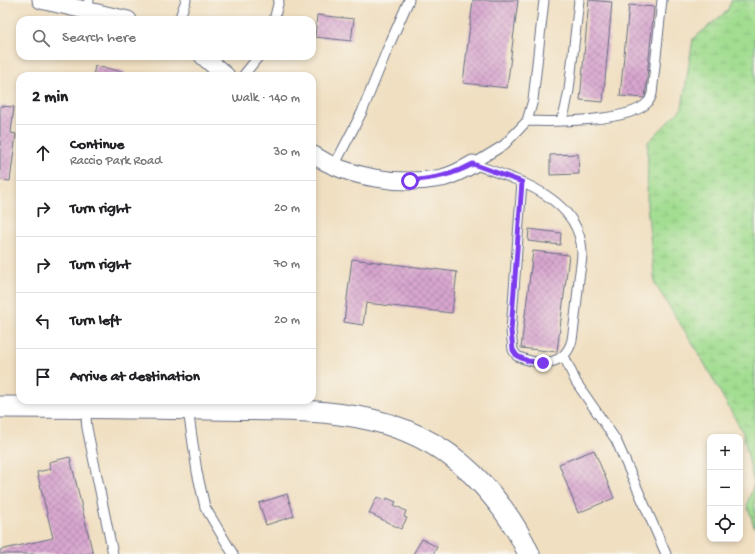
<!DOCTYPE html>
<html lang="en">
<head>
<meta charset="utf-8">
<style>
  :root { --surface:#fff; --page:#f2f2f2; --text:#202124; --muted:#757577; --line:#e0e0e0 }
  body { margin:0; font-family:"Gochi Hand",sans-serif; background:var(--page); color:var(--text) }
  .controls { position:absolute; right:12px; bottom:12px; display:grid; overflow:hidden; border-radius:8px; box-shadow:0 2px 6px #0003 }
  .controls button { width:36px; height:36px; display:grid; place-items:center; padding:0; border:0; border-bottom:1px solid var(--line); background:var(--surface); color:var(--text); font:20px sans-serif }
  .stop { position:absolute; width:12px; height:12px; margin:-9px; border:3px solid #7c3aed; border-radius:50%; background:#fff }
  .stop.end { background:#7c3aed; border-color:#fff; box-shadow:0 1px 4px #0008 }
  .list { margin:0; padding:0; list-style:none }
  h2 { display:flex; justify-content:space-between; align-items:center; height:52px; margin:0; padding:0 16px; font-size:17px }
  h2 small { font-size:13px; font-weight:400; color:var(--muted) }
  .list li { display:grid; grid-template-columns:26px 1fr auto; gap:12px; align-items:center; box-sizing:border-box; height:56px; padding:0 16px; border-top:1px solid var(--line) }
  .list b { display:block; font-size:15px; white-space:nowrap }
  .list p { margin:0; font-size:13px; white-space:nowrap; color:var(--muted) }
  .list em { font-size:13px; font-style:normal; color:var(--muted) }
  .icon { flex:none; width:22px; height:22px; fill:none; stroke:currentColor; stroke-width:2; stroke-linecap:round; stroke-linejoin:round }
  .map { position:relative; flex:none; width:755px; height:554px; overflow:hidden }
  .search { position:absolute; background:var(--surface); box-shadow:0 2px 6px #0003; left:16px; top:16px; width:300px; height:44px; display:flex; align-items:center; gap:10px; box-sizing:border-box; padding:0 14px; border-radius:12px; color:var(--muted); font-size:15px }
  .panel { position:absolute; background:var(--surface); box-shadow:0 2px 6px #0003; left:16px; top:72px; width:300px; height:332px; border-radius:12px }
  .map>svg:first-child { display:block }
  .wetland { fill:url(#wetland-marsh); stroke:#5e8678 }
  .building { fill:url(#building-cross-hatch) }
  .lines { fill:none; stroke-linecap:round; stroke-linejoin:round }
  .service-casing { stroke:#666d81; stroke-width:11 }
  .minor-casing { stroke:#666d81; stroke-width:19 }
  .tertiary-casing { stroke:#666d81; stroke-width:23 }
  .service { stroke:#fff; stroke-width:9 }
  .minor { stroke:#fff; stroke-width:17 }
  .tertiary { stroke:#fff; stroke-width:21 }
  .route { stroke:#7c3aed; stroke-width:5 }
</style>
</head>
<body>
<div class="map">
<svg width="755" height="554" viewBox="0 0 755 554">
  <defs>
    <pattern id="wetland-marsh" width="20" height="14" patternUnits="userSpaceOnUse"><rect width="20" height="14" fill="#a2dd91"/><path d="M1 5h8M5 5V1M11 12h8M15 12V8" fill="none" stroke="#8bbe7f"/></pattern>
    <pattern id="building-cross-hatch" width="8" height="8" patternUnits="userSpaceOnUse"><rect width="8" height="8" fill="#d8a6cf"/><path d="M0 0l8 8M0 8l8-8" fill="none" stroke="#ae88ab"/></pattern>
  </defs>
  <rect width="100%" height="100%" fill="#f7f3e8"/>
  <filter id="ink" filterUnits="userSpaceOnUse"><feTurbulence type="fractalNoise" baseFrequency=".025" numOctaves="2"/><feDisplacementMap in="SourceGraphic" scale="8" xChannelSelector="R" yChannelSelector="G"/><feConvolveMatrix kernelMatrix="1 2 1 2 8 2 1 2 1" color-interpolation-filters="sRGB"/></filter>
  <filter id="wash" filterUnits="userSpaceOnUse"><feTurbulence type="fractalNoise" baseFrequency=".012" numOctaves="4" result="noise"/><feDisplacementMap in="SourceGraphic" scale="16" xChannelSelector="R" yChannelSelector="G"/><feGaussianBlur stdDeviation="0.9" result="paint"/><feColorMatrix in="noise" values="0 0 0 0 0 0 0 0 0 0 0 0 0 0 0 0 0 1.4 0 .05"/><feComposite in="paint" operator="in"/></filter>
  <g filter="url(#wash)">
    <rect width="100%" height="100%" fill="#f0dfc1"/>
    <path class="wetland" d="M732,0h23v530l-8,-26 7,-20 -11,-51 -45,-81 -43,-68 -8,-79 1,-63 34,-34 11,-69 34,-28z"/>
    <g id="blocks">
      <path class="building" d="M473,0h45l-11,88 -44,-5z
        M589,0l23,2 -9,100 -23,-2z
        M629,5l25,2 -9,91 -25,-2z
        M317,15l37,4 -3,22 -36,-4z
        M95,66l30,6 -1,4h-31z
        M0,106l14,1 -3,26 5,1 -6,47 -10,-1z
        M578,154l1,20 -29,1v-20z
        M529,229l32,4 -1,12 -32,-4z
        M533,251l36,4 -12,97 -36,-4z
        M352,259l105,13 -5,41 -86,-10 -3,22 -19,-3z
        M594,450l20,48 -36,15 -19,-49z
        M70,457l23,97h-93v-4l53,-12 -16,-66 14,-3 -2,-7z
        M287,494l7,22 -28,9 -7,-22z
        M377,497l9,4 1,-3 9,4 -2,3 12,6 -2,6 3,1 -6,11 -32,-16z
        M422,539l15,8 -4,7h-20z"/>
    </g>
  </g>
  <g filter="url(#ink)">
    <use href="#blocks" fill-opacity="0" stroke="#666d81" stroke-width="1"/>
    <g class="lines">
      <g class="service-casing">
        <path id="service" d="M87,10l2,-10
          M179,20l7,-20
          M274,20l5,-20
          M243,76l16,-20
          M561,120l4,-10 4,-20 10,-90
          M527,121c26,1 104,1 121,-19 2,-2 3,-6 4,-8l10,-94
          M473,164c42,15 107,33 109,88 0,9 -2,19 -3,27 -2,21 -4,41 -7,61 -7,27 -33,26 -55,16l-4,-6 -2,-19 11,-149
          M473,164l31,-19 23,-24 6,-21 11,-100
          M334,166l28,-54 25,-62 22,-50
          M564,356l12,26 40,58 50,114
          M85,407l2,21 26,126
          M188,409l9,63 8,35 28,47"/>
      </g>
      <g class="minor-casing">
        <path id="minor" d="M41,0l87,20
          M203,56l23,20
          M312,154c36,24 88,32 130,24 11,-3 21,-8 31,-14"/>
      </g>
      <g class="tertiary-casing">
        <path id="tertiary" d="M0,407c70,0 139,1 209,2 102,2 200,-7 275,77 18,20 34,43 45,68"/>
      </g>
      <use href="#service" class="service"/>
      <use href="#minor" class="minor"/>
      <use href="#tertiary" class="tertiary"/>
    </g>
  </g>
  <g class="lines" filter="url(#ink)">
    <path class="route" d="M410,181c25,-3 40,-5 63,-17l49,18 -11,149 2,19 4,6 11,5 15,2"/>
  </g>
</svg>
<div class="controls">
<button>+</button>
<button>−</button>
<button><svg class="icon" aria-label="locate" viewBox="0 0 24 24"><circle cx="12" cy="12" r="6"/><path d="M12 2v4M12 18v4M2 12h4M18 12h4"/></svg></button>
</div>
<div class="stop" style="left:410px;top:181px"></div>
<div class="stop end" style="left:543px;top:363px"></div>
<div class="search"><svg class="icon" aria-label="search" viewBox="0 0 24 24"><circle cx="10" cy="10" r="6"/><path d="M15 15l6 6"/></svg>Search here</div>
<section class="panel">
<h2>2 min<small>Walk · 140 m</small></h2>
<ul class="list">
<li><svg class="icon" aria-label="ahead" viewBox="0 0 24 24"><path d="M12 20V5M6 11l6-6 6 6"/></svg><div><b>Continue</b><p>Raccio Park Road</p></div><em>30 m</em></li>
<li><svg class="icon" aria-label="right" viewBox="0 0 24 24"><path d="M7 20v-9h11M14 6l5 5-5 5"/></svg><div><b>Turn right</b></div><em>20 m</em></li>
<li><svg class="icon" aria-label="right" viewBox="0 0 24 24"><path d="M7 20v-9h11M14 6l5 5-5 5"/></svg><div><b>Turn right</b></div><em>70 m</em></li>
<li><svg class="icon" aria-label="left" viewBox="0 0 24 24"><path d="M17 20v-9H6M10 6l-5 5 5 5"/></svg><div><b>Turn left</b></div><em>20 m</em></li>
<li><svg class="icon" aria-label="arrive" viewBox="0 0 24 24"><path d="M6 21V4h12l-3 4 3 4H6"/></svg><div><b>Arrive at destination</b></div></li>
</ul>
</section>
</div>
</body>
</html>
